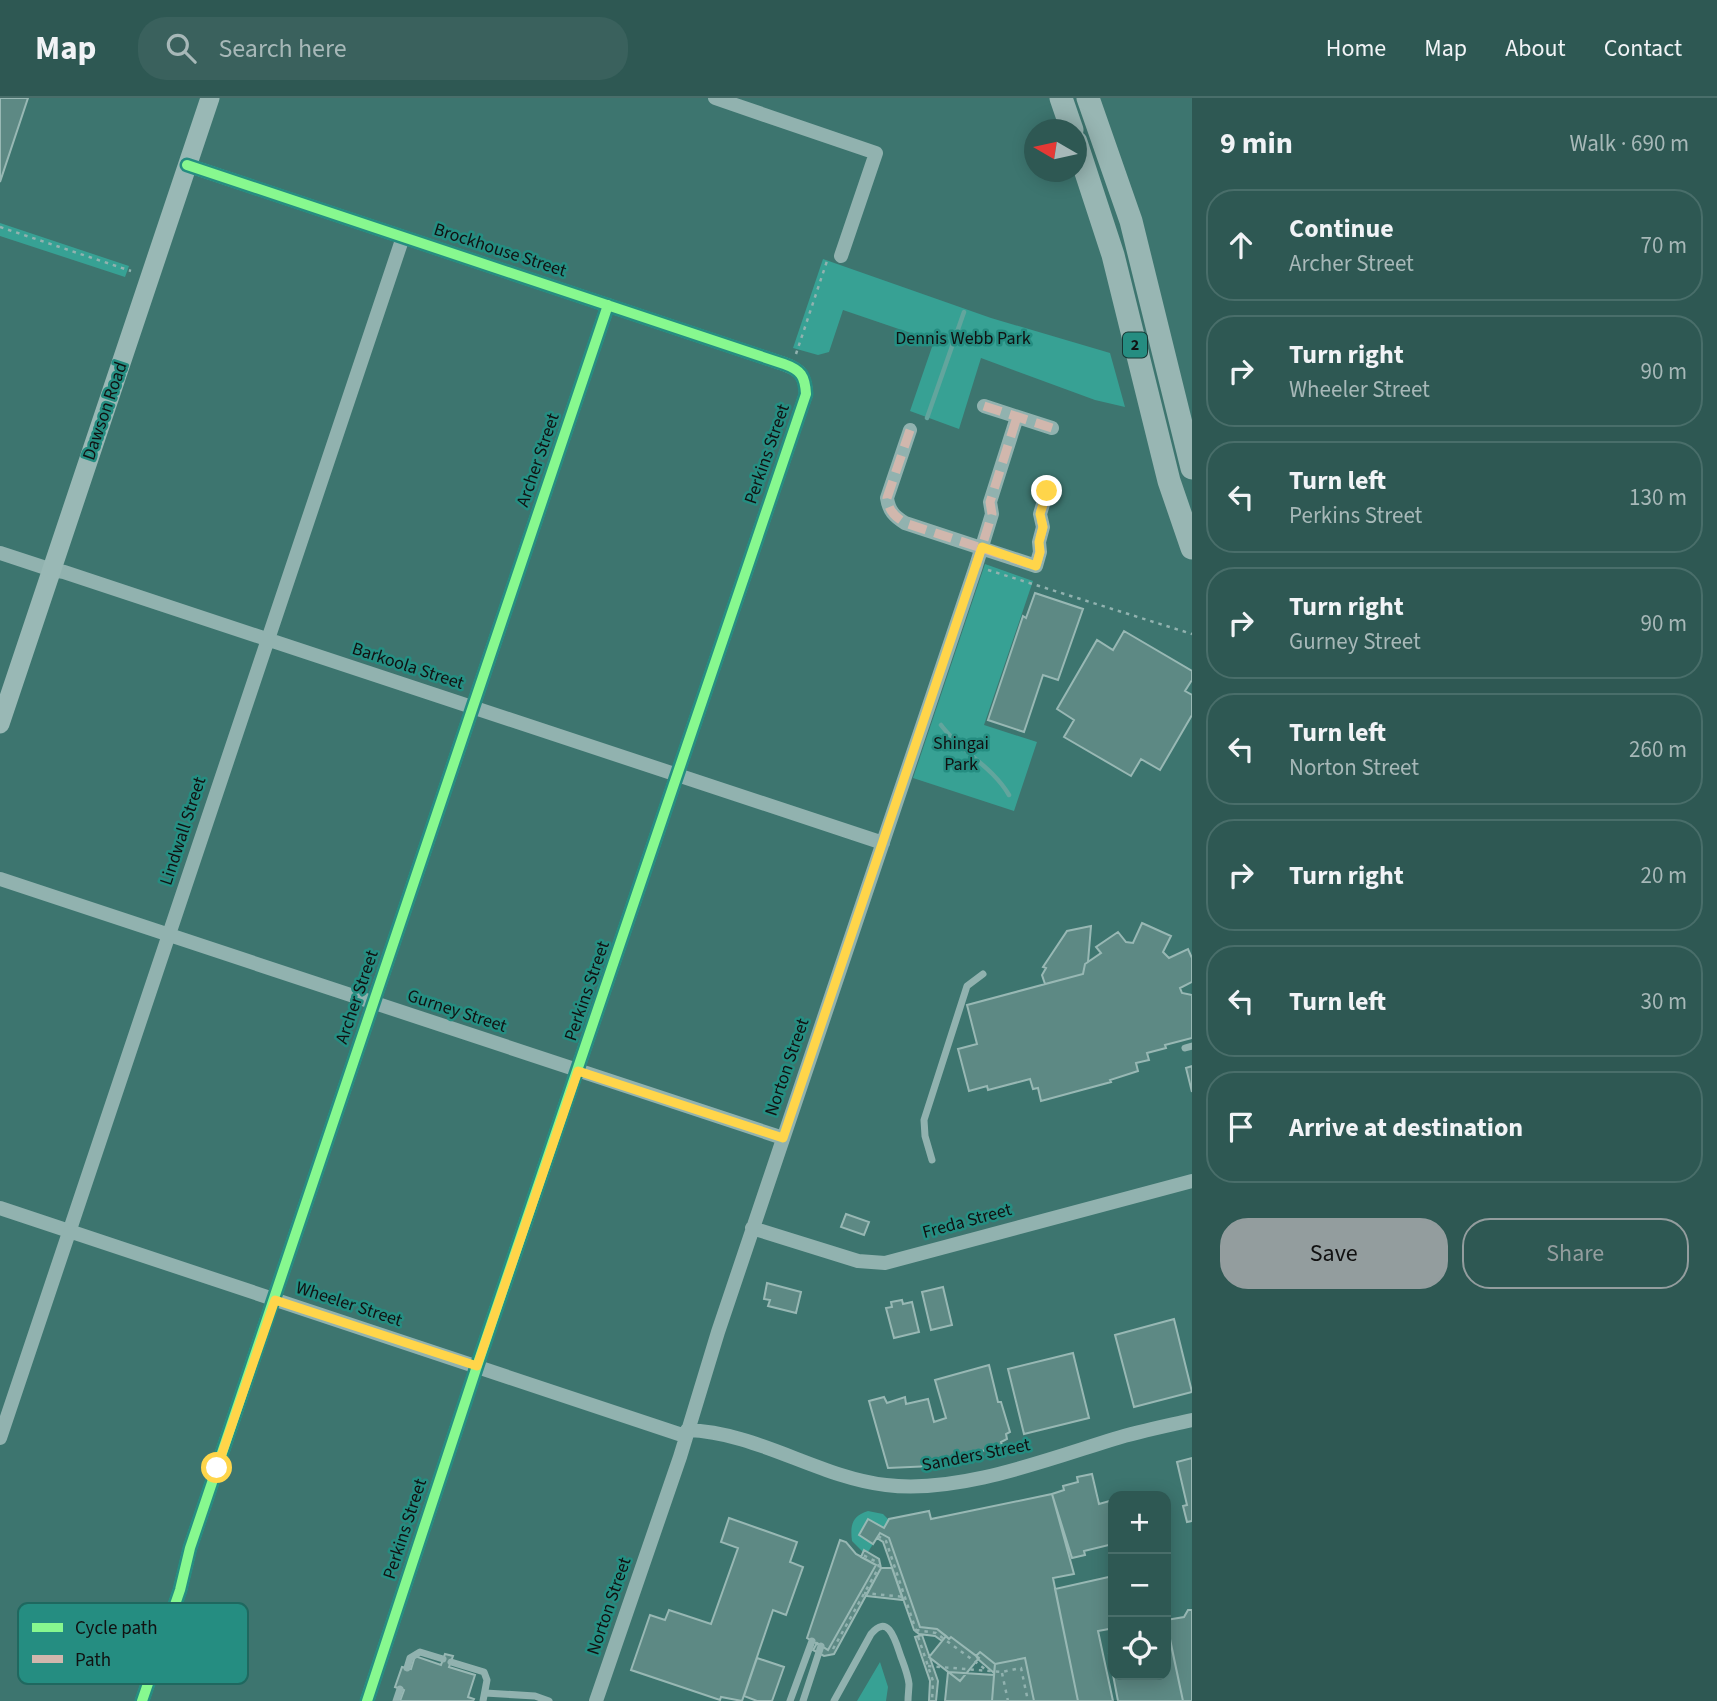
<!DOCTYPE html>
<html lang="en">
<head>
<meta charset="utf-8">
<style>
  :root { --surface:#2e5853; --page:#3a615d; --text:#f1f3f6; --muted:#a7b8b8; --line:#496e6a; --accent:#939d9e }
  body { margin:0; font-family:"Source Sans 3",sans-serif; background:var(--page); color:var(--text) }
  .controls { position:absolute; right:21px; bottom:21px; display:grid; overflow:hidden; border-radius:14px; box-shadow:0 4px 18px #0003 }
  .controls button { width:63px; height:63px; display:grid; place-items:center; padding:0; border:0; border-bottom:2px solid var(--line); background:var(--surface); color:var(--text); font:35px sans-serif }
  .compass { position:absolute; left:1024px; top:21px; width:63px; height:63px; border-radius:50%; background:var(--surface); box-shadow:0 4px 18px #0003; rotate:279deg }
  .stop { position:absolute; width:21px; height:21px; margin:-16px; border:5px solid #ffd54a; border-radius:50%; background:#fff }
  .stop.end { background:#ffd54a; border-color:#fff; box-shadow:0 2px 7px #0008 }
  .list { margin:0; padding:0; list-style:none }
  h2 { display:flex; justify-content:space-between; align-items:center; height:91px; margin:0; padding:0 28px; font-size:30px }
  h2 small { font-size:23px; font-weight:400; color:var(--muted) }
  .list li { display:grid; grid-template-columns:46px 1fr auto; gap:21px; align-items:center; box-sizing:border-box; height:112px; margin:0 14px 14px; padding:0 14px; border:2px solid var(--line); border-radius:28px }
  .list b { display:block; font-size:26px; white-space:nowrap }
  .list p { margin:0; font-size:23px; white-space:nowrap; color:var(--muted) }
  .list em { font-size:23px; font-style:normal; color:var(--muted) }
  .actions { display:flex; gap:14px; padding:21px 28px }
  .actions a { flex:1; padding:16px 0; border:2px solid var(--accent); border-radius:28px; text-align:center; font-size:24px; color:var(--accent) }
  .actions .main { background:var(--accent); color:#111 }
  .icon { flex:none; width:38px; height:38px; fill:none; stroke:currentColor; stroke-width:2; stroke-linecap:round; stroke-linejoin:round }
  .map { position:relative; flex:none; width:1192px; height:1603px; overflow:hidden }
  header { display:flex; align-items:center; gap:42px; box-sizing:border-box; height:98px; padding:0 35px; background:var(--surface); border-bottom:2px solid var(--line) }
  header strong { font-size:33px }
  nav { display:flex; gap:38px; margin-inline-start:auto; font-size:24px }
  .search { width:490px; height:63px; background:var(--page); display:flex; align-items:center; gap:18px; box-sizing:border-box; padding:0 24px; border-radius:28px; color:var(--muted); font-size:26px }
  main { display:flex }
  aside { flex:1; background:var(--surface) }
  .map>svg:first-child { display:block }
  .green { fill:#37a194 }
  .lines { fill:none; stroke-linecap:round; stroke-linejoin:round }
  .stream { stroke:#62a59d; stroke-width:4.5 }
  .building { fill:#5d8984; stroke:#98b8b4; stroke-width:2 }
  .path { stroke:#91b2af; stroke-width:2.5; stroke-dasharray:3.5 5; stroke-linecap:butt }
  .service { stroke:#91b2af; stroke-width:7 }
  .minor { stroke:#91b2af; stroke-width:14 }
  .secondary { stroke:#99b8b5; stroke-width:19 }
  .trunk { stroke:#98b6b3; stroke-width:23 }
  .quiet { stroke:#d1b7ad; stroke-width:9; stroke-dasharray:18 9; stroke-linecap:butt }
  .cycleway-casing { stroke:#258d81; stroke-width:15 }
  .cycleway { stroke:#87f88f; stroke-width:10 }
  .route { stroke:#ffd54a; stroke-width:9 }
  .labels { text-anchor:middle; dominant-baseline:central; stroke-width:5; stroke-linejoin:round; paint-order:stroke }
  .shield { fill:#258d81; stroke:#173633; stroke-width:2 }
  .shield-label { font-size:16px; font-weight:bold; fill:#111 }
  .street-label { font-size:18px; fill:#111; stroke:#258d81 }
  .park-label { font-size:18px; fill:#111; stroke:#258d81 }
  .key { fill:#258d81; stroke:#1f685f; stroke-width:2 }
  .key-label { font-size:19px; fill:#111 }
</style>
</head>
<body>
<header>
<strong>Map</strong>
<div class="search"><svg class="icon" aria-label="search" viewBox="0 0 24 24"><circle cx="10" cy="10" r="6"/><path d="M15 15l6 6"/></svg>Search here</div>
<nav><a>Home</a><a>Map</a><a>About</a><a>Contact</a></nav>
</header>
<main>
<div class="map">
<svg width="1192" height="1603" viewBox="0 0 1192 1603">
  <rect width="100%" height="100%" fill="#3d756f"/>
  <path class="green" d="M0,125l129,43 -4,11 -125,-41z
    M823,161l168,59 119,35 15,54 -30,-7 -114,-42 -22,71 -49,-18 24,-70 -91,-31 -14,42 -11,3 -25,-7z
    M985,466l48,17 -49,144 53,17 -23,69 -101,-33z
    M868,1413l15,3 6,6 -5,8 -16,-9 -9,15 14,10 -5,8 -4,-2 -1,2 -11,-11c-2,-16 0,-25 16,-30z
    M880,1564l8,25 -2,14h-29z"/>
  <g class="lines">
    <path class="stream" d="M927,320l37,-106
      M941,627c20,27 51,41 68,70"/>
  </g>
  <path class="building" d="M0,0h28l-28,84z
    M1035,495l48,16 -25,71 -15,-5 -19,57 -36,-12 35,-104 3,2z
    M1124,533l68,40v9l-7,11 7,4v20l-32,55 -19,-11 -10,17 -67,-39 10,-17 -17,-11 40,-69 16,10z
    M1142,825l29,13 -8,16 6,6 19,-9 4,9v24l-12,6 2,5 10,2v43l-27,7 1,3 -19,5 2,7 -13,3 2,8 -28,9 1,2 -70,19 -3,-13 -5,1 -3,-10 -42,11 -1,-4 -18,5 -11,-42 19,-5 -10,-39 116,-31 2,-10 16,-11 -5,-6 22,-15 8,10 7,1z
    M1091,828l-3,36 -3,2 -2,10 -38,10 -3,-9 4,-7 -3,-1 24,-36z
    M1192,968v26l-6,-24z
    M846,1116l23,8 -5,13 -23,-8z
    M767,1185l34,9 -5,21 -28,-7 2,-6 -6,-1z
    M943,1189l9,38 -21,5 -9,-38z
    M902,1202l1,4 9,-2 7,30 -25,6 -8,-30 6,-1 -1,-5z
    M1174,1221l18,73 -58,15 -19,-72z
    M1073,1255l16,65 -65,16 -16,-65z
    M989,1267l9,37h3l9,30 -4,2 1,5 -6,3 1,3 -69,21 -45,2 -19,-67 15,-4 3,6 18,-6 1,7 22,-5 6,23 12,-4 -11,-38z
    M1192,1360v63l-5,1 -4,-16 4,-1 -10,-43z
    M1092,1376l7,30 14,-4v44l-29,7 1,4 -13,3 -20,-64 12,-4 -1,-4 15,-4 -1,-5z
    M1052,1396l22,80 -21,4 25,123h-44l-9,-43 -30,6 -15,-12 -4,4 -25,-19 -2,2 -12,-10 -17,-2 -31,-89 -9,-5 -7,11 -14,-9 9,-16 16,9 5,-9 40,-8 2,8z
    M729,1420l68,24 -7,20 13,5 -17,48 -13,-5 -31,91 -21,-4 -1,3 -89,-30 19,-55 15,5 4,-10 42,14 27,-76 -17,-6z
    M880,1435l9,5 31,89 17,2 9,7 -4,5 -7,-5 -16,-2 -5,-4 -31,-88 -6,-4z
    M840,1442l6,2 10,12 20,11 -48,85 -21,-12z
    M864,1452l15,9 2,9 -47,86 -10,2 -11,-6 4,-7 11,7 48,-85 -15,-8z
    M881,1470h11l11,32 -37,-4z
    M1113,1478v59l-2,1 -2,-7 -11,2 15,70h-35l-23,-112z
    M1188,1512h4v91h-9l-17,-81 18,-3z
    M922,1537l16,46 -2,20h-7l1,-20 -15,-44z
    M946,1538l3,3 2,-2 28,21 -19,23 -31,-24z
    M1170,1542l13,61h-65l-9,-47 4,-1v22h53v-34z
    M980,1554l15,12 -1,9 -16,-14 -2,-3z
    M445,1556l8,2 -4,11 26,8 -7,22 6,2 -1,2h-73l4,-11 -9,-3 7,-20 9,2 4,-13 26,9z
    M757,1560l27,9 -12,34h-15l-13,-5z
    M1025,1560l9,43h-42l3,-37z
    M948,1574l46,3 -2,26h-47z"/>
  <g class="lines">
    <path class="path" d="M0,129l131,44
      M796,256l31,-93
      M988,472l204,64
      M878,1438l8,5 47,140 -1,20
      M864,1495l41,4
      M916,1532l20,3 49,36
      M833,1551l46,-82 -2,-5 -14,-7
      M928,1568l74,6 19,-4 7,33
      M1002,1575l6,28"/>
    <path class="service" d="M1185,950l7,-2
      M932,1062l-7,-24 -1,-16 43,-134 16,-12
      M451,1564l33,10 3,8 -4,21
      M407,1570l3,-10 10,-6 23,7
      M485,1595l50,3 14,5
      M396,1603l4,-12
      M790,1603l22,-60
      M803,1603l18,-55
      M834,1603l37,-67c18,-22 25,9 30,23 3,8 7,18 8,27 0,5 -1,11 -1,17"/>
    <path class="minor" d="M715,0l161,55 -35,103
      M187,67l597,199c17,6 21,12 22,30l-329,972 -110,335
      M984,308l68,22
      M910,332l-23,68c2,13 7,18 18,25l131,43 4,-14 -1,-10 4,-15 -3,-13 7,-23
      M0,455l52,17 12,2 819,271
      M0,781l783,259
      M0,1110l685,228
      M752,1130l106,33 27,2 307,-82
      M687,1332c70,2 131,47 199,55 72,9 160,-25 228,-46 26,-8 52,-13 78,-19
      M0,1340l403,-1201
      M142,1603l38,-111 10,-42 418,-1243
      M596,1603l84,-244 38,-125 258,-766 16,-52 -2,-12 27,-85"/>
    <path class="secondary" d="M0,626l210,-626"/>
    <path class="trunk" d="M1061,0l11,32
      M1088,0l43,123 61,247
      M1076,44l37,113 56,226 23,67"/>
    <path class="quiet" d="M984,308l68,22
      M910,332l-23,68c2,13 7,18 18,25l131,43 4,-14 -1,-10 4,-15 -3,-13 7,-23
      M976,468l16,-52 -2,-12 27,-85"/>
    <g class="cycleway-casing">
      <path id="cycleway" d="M187,67l597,199c17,6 21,12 22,30l-329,972 -110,335
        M142,1603l38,-111 10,-42 418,-1243"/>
    </g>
    <use href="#cycleway" class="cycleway"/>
  </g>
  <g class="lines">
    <path class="route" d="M217,1370l58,-168 202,66 101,-295 205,67 199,-591 54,19 4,-14 -1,-10 4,-15 -3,-13 7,-23"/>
  </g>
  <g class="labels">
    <rect class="shield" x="1123" y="234.5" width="24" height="25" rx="5"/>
    <g class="shield-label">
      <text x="1135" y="247">2</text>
    </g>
    <g class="street-label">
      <text transform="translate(500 152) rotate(18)">Brockhouse Street</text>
      <text transform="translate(105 313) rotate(-71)">Dawson Road</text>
      <text transform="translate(767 356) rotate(-71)">Perkins Street</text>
      <text transform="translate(538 362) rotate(-71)">Archer Street</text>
      <text transform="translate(408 568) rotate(18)">Barkoola Street</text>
      <text transform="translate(183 733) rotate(-72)">Lindwall Street</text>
      <text transform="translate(587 893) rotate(-71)">Perkins Street</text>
      <text transform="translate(357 899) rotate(-71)">Archer Street</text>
      <text transform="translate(457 913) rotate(18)">Gurney Street</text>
      <text transform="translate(787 969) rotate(-71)">Norton Street</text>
      <text transform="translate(967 1123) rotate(-15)">Freda Street</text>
      <text transform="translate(349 1206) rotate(18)">Wheeler Street</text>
      <text transform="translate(976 1357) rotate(-11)">Sanders Street</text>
      <text transform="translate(405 1431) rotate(-72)">Perkins Street</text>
      <text transform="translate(609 1508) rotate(-71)">Norton Street</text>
    </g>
    <g class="park-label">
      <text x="963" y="240">Dennis Webb Park</text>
      <text x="961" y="645">Shingai<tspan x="961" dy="21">Park</tspan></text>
    </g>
  </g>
  <rect x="18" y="1505" width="230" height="81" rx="10" class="key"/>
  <rect x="32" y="1525" width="31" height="9" fill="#87f88f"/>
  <rect x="32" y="1557" width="31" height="8" fill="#d1b7ad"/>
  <g class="key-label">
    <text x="75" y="1536">Cycle path</text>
    <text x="75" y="1568">Path</text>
  </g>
</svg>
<div class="controls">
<button>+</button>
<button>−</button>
<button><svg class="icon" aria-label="locate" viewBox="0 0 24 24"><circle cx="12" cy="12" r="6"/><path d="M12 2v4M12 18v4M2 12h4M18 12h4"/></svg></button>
</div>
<svg class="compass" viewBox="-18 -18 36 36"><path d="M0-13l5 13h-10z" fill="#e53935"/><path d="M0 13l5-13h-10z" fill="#a7b8b8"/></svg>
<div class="stop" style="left:217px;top:1370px"></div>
<div class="stop end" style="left:1047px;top:393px"></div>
</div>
<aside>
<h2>9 min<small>Walk · 690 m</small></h2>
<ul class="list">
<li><svg class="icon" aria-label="ahead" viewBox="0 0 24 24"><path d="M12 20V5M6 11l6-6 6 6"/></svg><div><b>Continue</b><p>Archer Street</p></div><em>70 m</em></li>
<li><svg class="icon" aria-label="right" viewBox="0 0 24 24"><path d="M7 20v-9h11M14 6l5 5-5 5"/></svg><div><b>Turn right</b><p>Wheeler Street</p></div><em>90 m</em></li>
<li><svg class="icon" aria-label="left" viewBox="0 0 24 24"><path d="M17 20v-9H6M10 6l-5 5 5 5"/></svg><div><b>Turn left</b><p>Perkins Street</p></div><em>130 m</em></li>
<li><svg class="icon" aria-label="right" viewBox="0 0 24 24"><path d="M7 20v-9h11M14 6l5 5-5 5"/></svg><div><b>Turn right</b><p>Gurney Street</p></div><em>90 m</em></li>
<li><svg class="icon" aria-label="left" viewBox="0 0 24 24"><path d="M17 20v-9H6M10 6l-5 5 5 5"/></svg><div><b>Turn left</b><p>Norton Street</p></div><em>260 m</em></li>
<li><svg class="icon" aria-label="right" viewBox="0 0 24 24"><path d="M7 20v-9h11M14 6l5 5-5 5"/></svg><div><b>Turn right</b></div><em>20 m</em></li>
<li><svg class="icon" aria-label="left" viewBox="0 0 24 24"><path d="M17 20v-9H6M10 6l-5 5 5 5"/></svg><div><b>Turn left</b></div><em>30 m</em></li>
<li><svg class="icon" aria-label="arrive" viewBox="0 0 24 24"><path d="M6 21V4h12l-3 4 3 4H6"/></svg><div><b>Arrive at destination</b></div></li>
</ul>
<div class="actions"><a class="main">Save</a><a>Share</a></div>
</aside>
</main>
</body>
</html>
